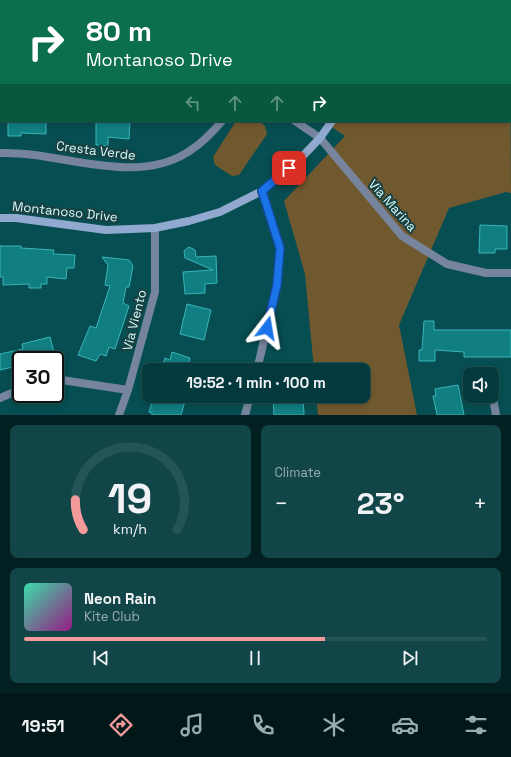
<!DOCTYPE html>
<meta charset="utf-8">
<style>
body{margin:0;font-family:"Space Grotesk",sans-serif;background:#124548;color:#f1f3f6;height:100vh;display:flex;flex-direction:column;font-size:15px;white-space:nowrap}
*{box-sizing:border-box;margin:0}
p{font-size:13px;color:#97adb0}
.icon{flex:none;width:22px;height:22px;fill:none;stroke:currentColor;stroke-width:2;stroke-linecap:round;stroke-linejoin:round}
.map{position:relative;height:415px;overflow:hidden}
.drawer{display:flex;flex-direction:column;gap:10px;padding:10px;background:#022022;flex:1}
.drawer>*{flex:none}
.top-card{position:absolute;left:0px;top:0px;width:511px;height:122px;box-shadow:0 2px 6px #0003,0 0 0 1px #255457;background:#0b6e4f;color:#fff;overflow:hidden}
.controls{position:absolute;left:463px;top:367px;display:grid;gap:8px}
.controls a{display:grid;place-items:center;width:36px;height:36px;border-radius:8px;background:#043a3d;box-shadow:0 2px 6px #0003,0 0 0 1px #255457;font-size:20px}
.speed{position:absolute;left:12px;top:351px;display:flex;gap:8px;font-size:20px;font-weight:700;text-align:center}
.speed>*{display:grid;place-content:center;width:52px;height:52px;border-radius:50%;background:#043a3d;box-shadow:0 2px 6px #0003,0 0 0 1px #255457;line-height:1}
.speed .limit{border:2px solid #111;border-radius:6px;background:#fff;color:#111}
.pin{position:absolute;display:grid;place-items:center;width:34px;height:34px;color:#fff;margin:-17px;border-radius:8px;box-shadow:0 2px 6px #0006}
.me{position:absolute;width:44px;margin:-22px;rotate:14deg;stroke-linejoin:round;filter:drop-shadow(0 0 3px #0008)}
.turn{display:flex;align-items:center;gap:14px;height:84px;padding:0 20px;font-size:18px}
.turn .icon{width:52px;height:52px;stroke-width:2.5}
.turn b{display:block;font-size:28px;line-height:34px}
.lanes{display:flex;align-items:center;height:38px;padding:0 20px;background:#0003;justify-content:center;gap:20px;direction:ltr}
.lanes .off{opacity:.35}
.big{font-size:30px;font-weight:600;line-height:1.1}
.drawer .card{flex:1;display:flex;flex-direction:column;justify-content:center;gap:6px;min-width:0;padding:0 14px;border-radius:8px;background:#124548}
.drawer .dial{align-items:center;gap:0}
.dial svg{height:104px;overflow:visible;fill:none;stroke:#255457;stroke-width:7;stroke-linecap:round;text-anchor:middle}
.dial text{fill:#f1f3f6;stroke:none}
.song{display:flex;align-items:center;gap:12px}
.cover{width:48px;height:48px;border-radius:6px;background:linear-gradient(135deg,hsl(160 70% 55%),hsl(310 70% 35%))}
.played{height:4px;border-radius:2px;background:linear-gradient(90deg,#f59b9c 65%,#255457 65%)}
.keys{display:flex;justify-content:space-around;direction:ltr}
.heat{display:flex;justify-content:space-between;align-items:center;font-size:22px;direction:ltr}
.drawer .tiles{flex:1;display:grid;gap:10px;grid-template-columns:1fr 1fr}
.card:last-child{grid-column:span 2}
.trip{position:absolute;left:142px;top:363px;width:228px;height:40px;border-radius:8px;background:#043a3d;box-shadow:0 2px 6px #0003,0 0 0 1px #255457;font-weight:600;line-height:40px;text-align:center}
.tabs{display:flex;height:64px;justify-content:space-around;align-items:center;background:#021718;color:#97adb0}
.tabs .icon{width:28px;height:28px}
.tabs .active{color:#f59b9c}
.tabs b{font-size:18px;color:#f1f3f6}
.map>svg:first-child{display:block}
.green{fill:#71592f}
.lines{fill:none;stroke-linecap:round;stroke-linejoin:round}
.stream{stroke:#480c14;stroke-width:3.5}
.building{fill:#117e82;stroke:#39b5ba}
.street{stroke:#76859d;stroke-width:8}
.secondary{stroke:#91a9ce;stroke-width:8}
.route-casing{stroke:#114b97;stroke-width:10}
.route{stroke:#1a73e8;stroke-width:7}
.labels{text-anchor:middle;stroke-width:4;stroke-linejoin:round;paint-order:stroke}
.street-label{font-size:13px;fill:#d4fdfe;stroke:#1b4042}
</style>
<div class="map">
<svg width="511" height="415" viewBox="0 0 511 415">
<rect width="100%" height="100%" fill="#064e51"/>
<path class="green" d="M0,0h410l1,1h-410l-1,69z
M510,37l1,156 -5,-1 -57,16 -50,117 18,90h-99l-2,-19h47v-26h-49l-9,-96 -21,-73 61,-65 -22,-15h187z
M236,121h23l6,5 2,8 -28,41 -7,1 -17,-11 -2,-8z"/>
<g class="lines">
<path class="stream" d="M76,1l3,-1
M0,26h1"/>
</g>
<path class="building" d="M8,121h38v13l-25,-1v3h-13z
M96,121h34l-1,18 -21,-2v9l-12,-1z
M480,225l27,1v23h-12v4h-16z
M0,246h21v2l33,2 -1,4 22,1 -1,13h-7l-1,11 -19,-2v7h-6v4h-12v-4l-26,1v-8h-3z
M189,247l6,3 1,7 20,-1 1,27 -12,1v9l-20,1 -2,-22 30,-2 -28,-12 -1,-7z
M102,257l27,3 4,6 -4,21h-3l-3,16 6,3 -14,43 -6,-2 -3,9 -6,-2 -4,7 -18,-6 12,-29 6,2 14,-42 -5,-1 3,-20z
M187,304l24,6 -7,30 -24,-6z
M424,321h10v9h77v27h-47v-5l-29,-2v11h-16v-11h3z
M50,337l5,19 -10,2 1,2h-25v5l-21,5v-16l23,-5 -1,-5z
M172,352l18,6 -3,12h-26l4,-12 5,2z
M458,385l6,30h-27l-4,-19h3l-1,-7z
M154,396h26l6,2 -5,17h-29v-2l-3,-1z
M276,396l27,1 1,18h-30l-1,-18z"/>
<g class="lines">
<path class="street" d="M295,121l25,17 82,98 45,28 39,9h25
M0,153c60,-2 134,34 188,-1 13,-8 24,-19 34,-31
M257,370l20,-85 3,-37 -18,-57
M55,379l73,11
M492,393l4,22
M0,398l21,-9
M119,415l9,-25 27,-98v-64
M245,415l5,-19"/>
<path class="secondary" d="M397,1v-1
M0,218h16l90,12 49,-2 34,-7 31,-9 42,-21 37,-31 21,-22 12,-17"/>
</g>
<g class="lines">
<defs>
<path id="route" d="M267,328l10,-43 3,-37 -18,-57 27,-23"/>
</defs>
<use href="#route" class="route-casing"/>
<use href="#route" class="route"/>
</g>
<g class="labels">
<g class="street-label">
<text transform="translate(96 150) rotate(7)" y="5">Cresta Verde</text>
<text transform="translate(393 205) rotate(48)" y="5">Via Marina</text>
<text transform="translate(65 211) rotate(6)" y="5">Montanoso Drive</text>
<text transform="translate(134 320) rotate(-76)" y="5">Via Viento</text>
</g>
</g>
</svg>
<div class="controls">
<a><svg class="icon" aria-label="sound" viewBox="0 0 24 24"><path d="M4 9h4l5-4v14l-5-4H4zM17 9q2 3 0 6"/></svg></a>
</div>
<div class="speed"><div class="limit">30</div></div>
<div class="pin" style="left:289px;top:168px;background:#d93025"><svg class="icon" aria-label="arrive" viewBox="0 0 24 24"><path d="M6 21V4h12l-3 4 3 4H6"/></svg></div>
<svg class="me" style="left:267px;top:328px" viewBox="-20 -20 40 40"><path d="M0-17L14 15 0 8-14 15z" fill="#1a73e8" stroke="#fff" stroke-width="4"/></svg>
<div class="trip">19:52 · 1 min · 100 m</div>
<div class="top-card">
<div class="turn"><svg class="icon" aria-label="right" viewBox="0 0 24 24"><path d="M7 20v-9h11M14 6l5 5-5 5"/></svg><div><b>80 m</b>Montanoso Drive</div></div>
<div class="lanes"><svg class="icon off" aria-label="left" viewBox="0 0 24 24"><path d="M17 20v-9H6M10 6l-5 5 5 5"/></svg><svg class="icon off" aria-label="ahead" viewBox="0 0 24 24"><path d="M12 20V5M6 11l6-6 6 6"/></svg><svg class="icon off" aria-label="ahead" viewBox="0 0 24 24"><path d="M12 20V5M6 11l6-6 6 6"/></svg><svg class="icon" aria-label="right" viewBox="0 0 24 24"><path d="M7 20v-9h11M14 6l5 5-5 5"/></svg></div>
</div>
</div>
<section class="drawer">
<div class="tiles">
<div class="card dial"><svg viewBox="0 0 100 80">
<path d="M14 69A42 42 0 1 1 86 69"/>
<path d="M14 69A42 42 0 0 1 8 46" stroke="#f59b9c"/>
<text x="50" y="56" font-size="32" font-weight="700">19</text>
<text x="50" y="72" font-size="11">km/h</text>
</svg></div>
<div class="card"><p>Climate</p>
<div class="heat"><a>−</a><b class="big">23°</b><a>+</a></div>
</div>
<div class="card">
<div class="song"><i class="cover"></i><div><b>Neon Rain</b><p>Kite Club</p></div></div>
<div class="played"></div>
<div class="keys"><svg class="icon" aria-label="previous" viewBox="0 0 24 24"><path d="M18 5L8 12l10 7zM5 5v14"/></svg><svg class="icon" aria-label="pause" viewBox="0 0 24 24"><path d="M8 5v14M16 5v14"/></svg><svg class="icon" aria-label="next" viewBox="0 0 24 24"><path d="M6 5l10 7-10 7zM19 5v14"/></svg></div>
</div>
</div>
</section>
<nav class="tabs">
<b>19:51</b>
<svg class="icon active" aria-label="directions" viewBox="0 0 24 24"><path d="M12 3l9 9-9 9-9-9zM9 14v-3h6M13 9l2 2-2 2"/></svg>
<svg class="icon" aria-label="music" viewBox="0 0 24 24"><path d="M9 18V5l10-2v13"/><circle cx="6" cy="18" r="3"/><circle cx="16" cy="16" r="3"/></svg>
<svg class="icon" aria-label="phone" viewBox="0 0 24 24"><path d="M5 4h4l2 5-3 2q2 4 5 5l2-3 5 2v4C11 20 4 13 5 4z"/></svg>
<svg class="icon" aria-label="climate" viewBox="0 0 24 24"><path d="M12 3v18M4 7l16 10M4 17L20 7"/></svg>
<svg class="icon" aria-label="car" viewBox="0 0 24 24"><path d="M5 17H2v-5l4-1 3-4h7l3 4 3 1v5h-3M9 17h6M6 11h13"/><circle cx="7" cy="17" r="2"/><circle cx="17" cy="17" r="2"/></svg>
<svg class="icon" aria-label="filters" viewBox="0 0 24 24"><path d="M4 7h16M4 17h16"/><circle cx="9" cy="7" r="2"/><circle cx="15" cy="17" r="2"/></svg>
</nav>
